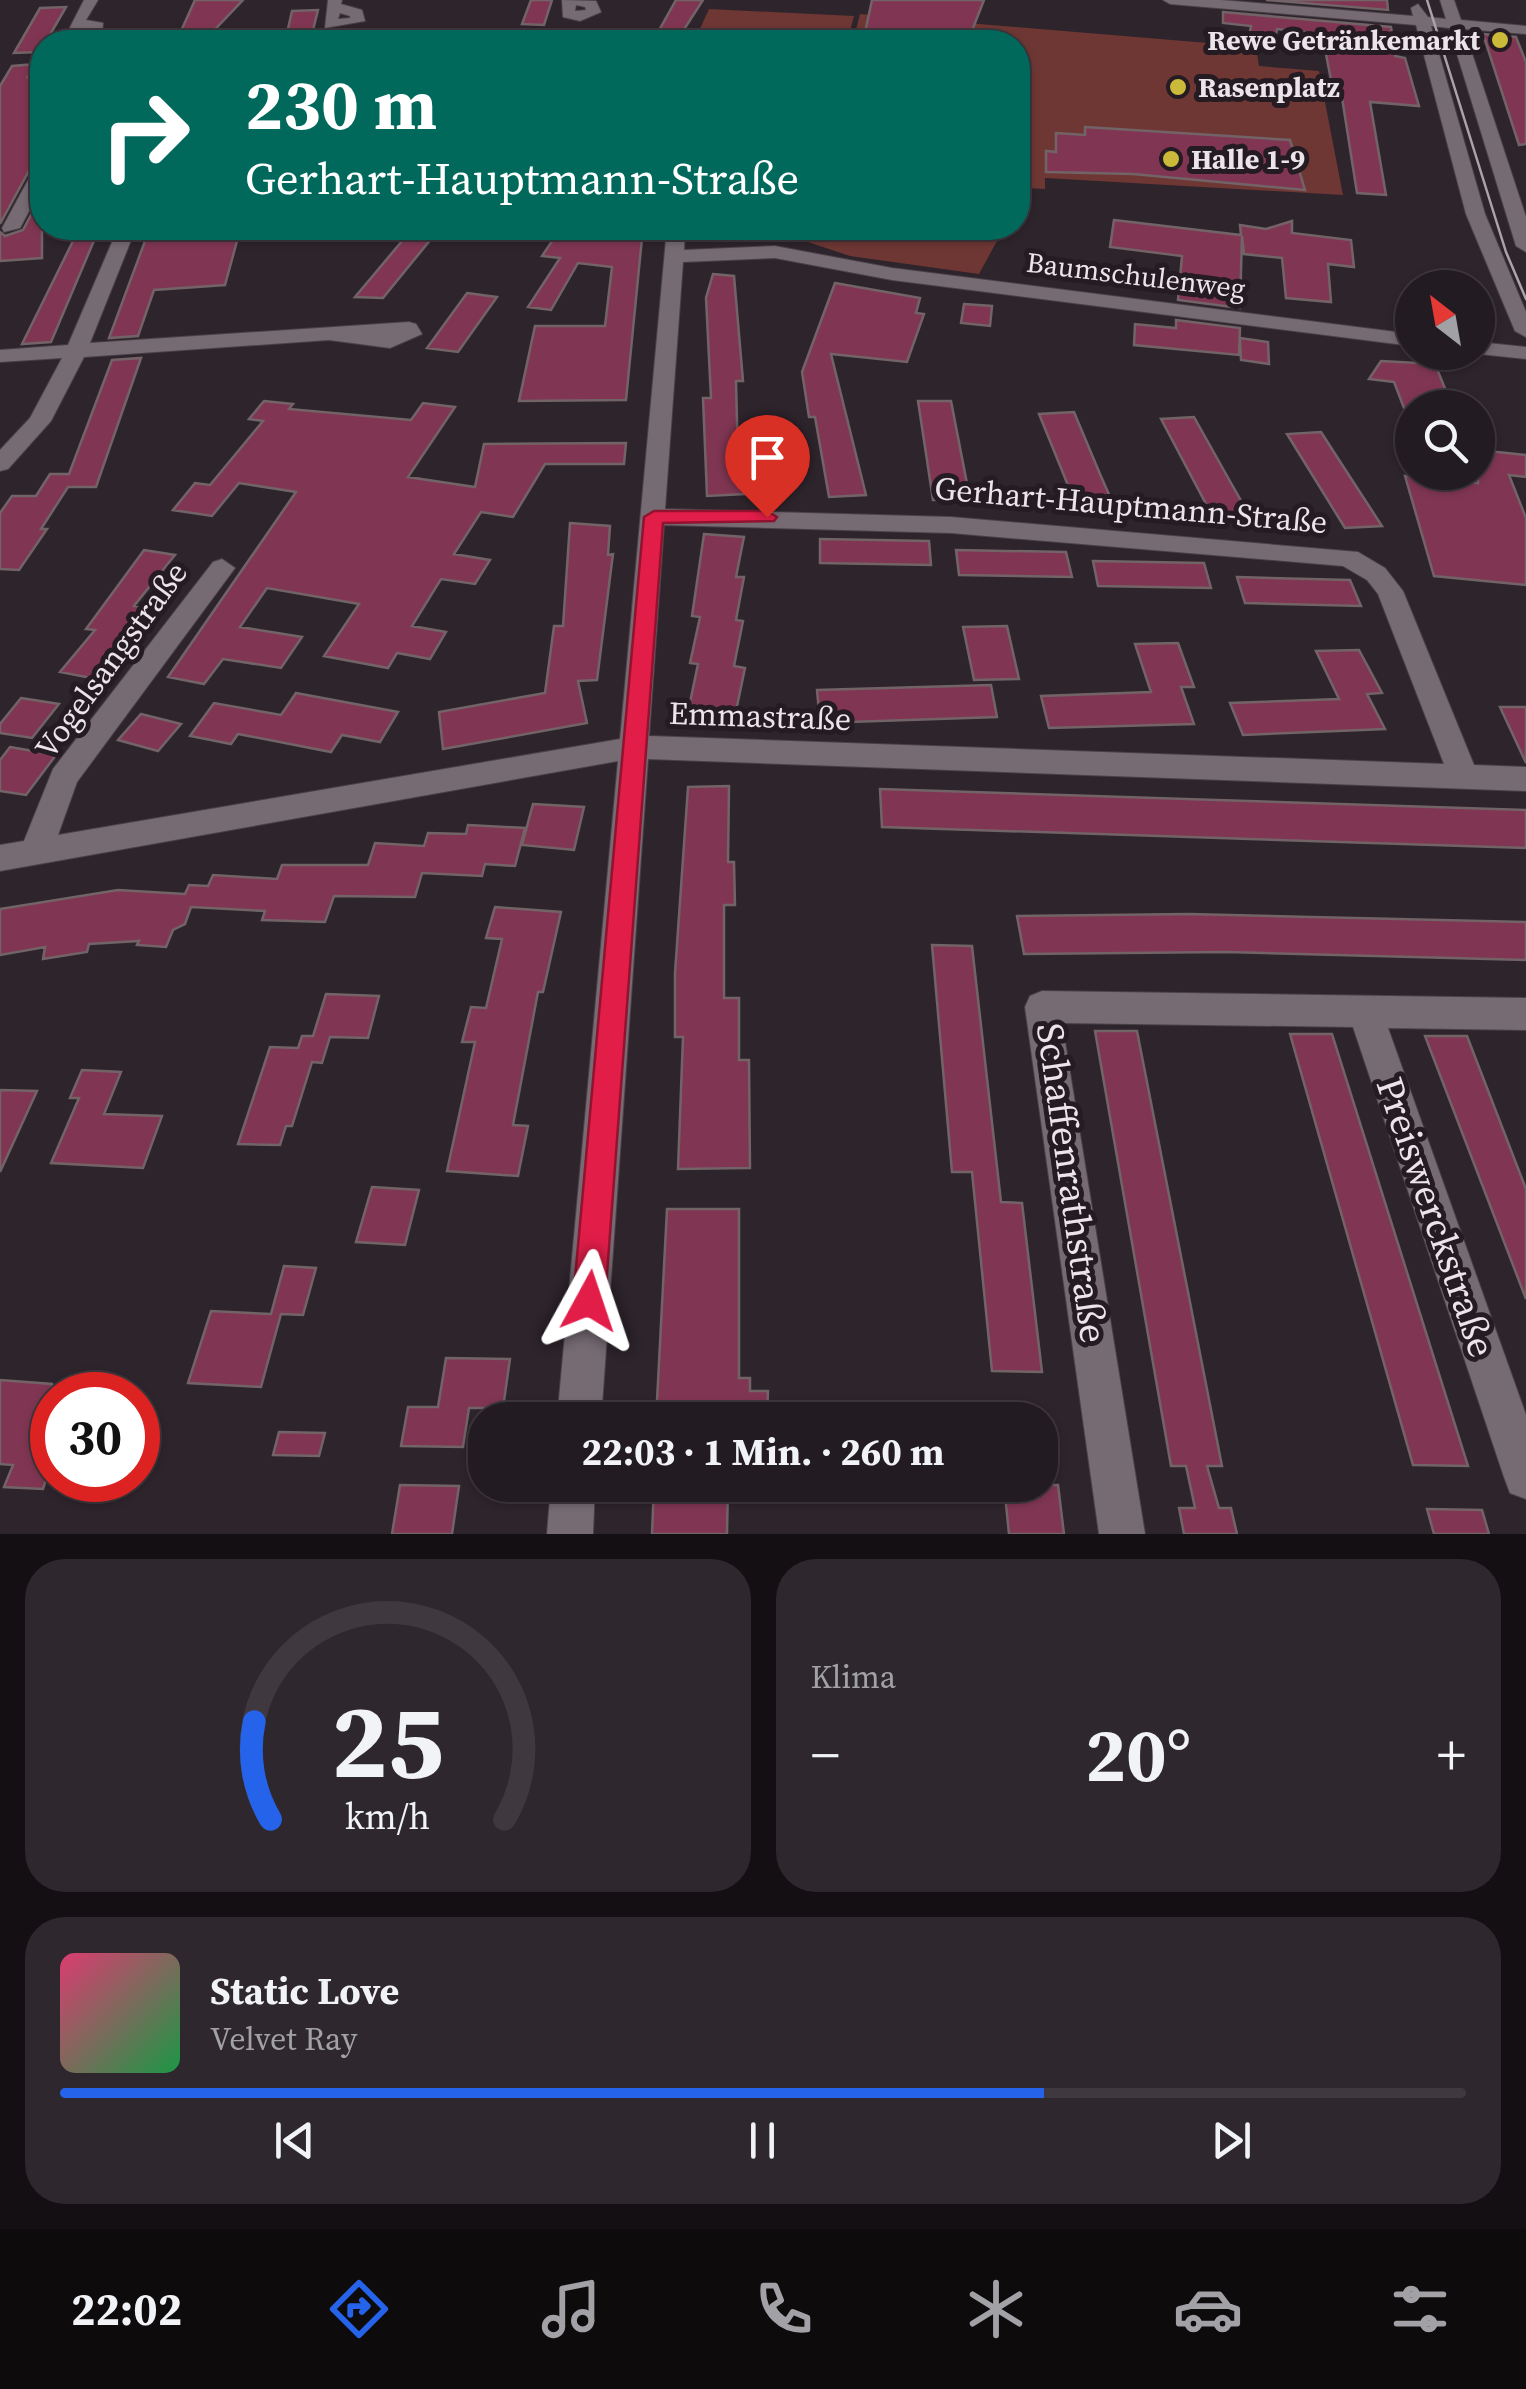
<!DOCTYPE html>
<html lang="de">
<meta charset="utf-8">
<style>
body{margin:0;font-family:"Source Serif 4",serif;background:#2e282e;color:#f1f3f6;height:100vh;display:flex;flex-direction:column;font-size:38px;white-space:nowrap}
*{box-sizing:border-box;margin:0}
p{font-size:32px;color:#a2a1a5}
.icon{flex:none;width:55px;height:55px;fill:none;stroke:currentColor;stroke-width:2;stroke-linecap:round;stroke-linejoin:round}
.map{position:relative;height:1534px;overflow:hidden}
.details{display:flex;flex-direction:column;gap:25px;padding:25px;background:#130f12;flex:1}
.details>*{flex:none}
.banner{position:absolute;left:30px;top:30px;width:1000px;height:210px;border-radius:40px;box-shadow:0 2px 8px #0004,0 0 0 2px #3f393f;background:#00695c;color:#fff;overflow:hidden}
.needle{width:65px;rotate:329deg}
.buttons{position:absolute;left:1395px;top:270px;display:grid;gap:20px}
.buttons a{display:grid;place-items:center;width:100px;height:100px;border-radius:50%;background:#221b21;box-shadow:0 2px 8px #0004,0 0 0 2px #3f393f;font-size:50px}
.speed{position:absolute;left:30px;top:1372px;display:flex;gap:20px;font-size:50px;font-weight:700;text-align:center}
.speed>*{display:grid;place-content:center;width:130px;height:130px;border-radius:50%;background:#221b21;box-shadow:0 2px 8px #0004,0 0 0 2px #3f393f;line-height:1}
.speed .limit{border:15px solid #d22;background:#fff;color:#111}
.pin{position:absolute;display:grid;place-items:center;width:85px;height:85px;color:#fff;margin:-102px -42px;border-radius:50% 50% 50% 0;rotate:-45deg;box-shadow:0 0 10px #0007}
.pin .icon{rotate:45deg}
.me{position:absolute;width:110px;margin:-55px;rotate:5deg;stroke-linejoin:round;filter:drop-shadow(0 0 8px #0008)}
.turn{display:flex;align-items:center;gap:35px;height:210px;padding:0 50px;font-size:45px}
.turn .icon{width:130px;height:130px;stroke-width:2.5}
.turn b{display:block;font-size:70px;line-height:85px}
.big{font-size:75px;font-weight:700;line-height:1.1}
.details .tile{flex:1;display:flex;flex-direction:column;justify-content:center;gap:15px;min-width:0;padding:0 35px;border-radius:40px;background:#2e282e}
.details .dial{align-items:center;gap:0}
.dial svg{height:260px;overflow:visible;fill:none;stroke:#3f393f;stroke-width:7;stroke-linecap:round;text-anchor:middle}
.dial text{fill:#f1f3f6;stroke:none}
.song{display:flex;align-items:center;gap:30px}
.cover{width:120px;height:120px;border-radius:15px;background:linear-gradient(135deg,hsl(340 70% 55%),hsl(140 70% 35%))}
.played{height:10px;border-radius:5px;background:linear-gradient(90deg,#2563eb 70%,#3f393f 70%)}
.keys{display:flex;justify-content:space-around;direction:ltr}
.heat{display:flex;justify-content:space-between;align-items:center;font-size:55px;direction:ltr}
.details .tiles{flex:1;display:grid;gap:25px;grid-template-columns:1fr 1fr}
.tile:last-child{grid-column:span 2}
.trip{position:absolute;left:468px;top:1402px;width:590px;height:100px;border-radius:40px;background:#221b21;box-shadow:0 2px 8px #0004,0 0 0 2px #3f393f;font-weight:700;line-height:100px;text-align:center}
.tabs{display:flex;height:160px;justify-content:space-around;align-items:center;background:#0e0b0d;color:#a2a1a5}
.tabs .icon{width:70px;height:70px}
.tabs .current{color:#2563eb}
.tabs b{font-size:45px;color:#f1f3f6}
.map>svg:first-child{display:block}
.green{fill:#6e3734}
.building{fill:#803652;stroke:#726367;stroke-width:2.5}
.lines{fill:none;stroke-linecap:round;stroke-linejoin:round}
.street-casing{stroke:#494148;stroke-width:2}
.street{fill:#766a73;fill-rule:evenodd}
.tram{stroke:#aba3a9;stroke-width:2.5}
.route{fill:#e11d48;stroke:#92132f;stroke-width:2.5}
.poi-dot{fill:#cbba39;stroke:#251b23;stroke-width:4}
.labels{text-anchor:middle;stroke-width:10;stroke-linejoin:round;paint-order:stroke}
.far-poi-label{font-size:28px;font-weight:bold;fill:#ebe4e9;stroke:#251b23;text-anchor:start}
.far-street-label{font-size:28px;fill:#ebe4e9;stroke:#251b23}
.street-label{font-size:32px;fill:#ebe4e9;stroke:#251b23}
.near-street-label{font-size:38px;fill:#ebe4e9;stroke:#251b23}
</style>
<div class="map">
<svg width="1526" height="1534" viewBox="0 0 1526 1534">
<rect width="100%" height="100%" fill="#2e242c"/>
<path class="green" d="M709,9l145,7 -7,26h-153z
M860,14l396,33 3,19 60,5 24,124 -298,-17v11l-19,-1 -8,15v-161h-165z
M766,228h238l-25,46 -129,-18z"/>
<path class="building" d="M195,0h48l-40,42h-27z
M531,0h21l-8,25 -22,-1z
M676,0h27l-27,42 -23,-1z
M872,0h112l-16,41 -105,1z
M1266,0h121l1,10z
M66,7l-26,45 -26,1 26,-45z
M318,10l-8,32h-25l7,-31z
M1223,12l168,15 4,29 10,2 14,48 -49,-4 16,93 -29,-2 -17,-108h-8l-10,-51 -45,-5 -3,16 -26,-3 3,-16 -28,-3z
M1483,34l33,3 10,25v82l-7,1z
M36,64l-8,13h14v85l-12,7 -30,55v-138l12,-20z
M1085,127l205,13 15,50 -172,-16 -87,-2v-21l10,1v-19l29,2z
M42,194v64l-42,3v-29l5,4 18,-6z
M1114,220l127,15 -1,-10 26,4 26,-8v12l59,7 3,27 -26,-3 3,38 -45,-4 -4,-40 -38,-4 -2,-18 -2,72 -62,-8 4,-44 -72,-9z
M413,228h27l-57,70 -28,-1z
M561,228h82l-17,172 -107,1 16,-75h70l7,-59 -34,-4 -27,47 -23,-3 32,-49 -18,-2z
M240,230l-15,55 -71,5 -16,46 -29,2 39,-105z
M96,236l-45,106 -29,2 53,-107z
M713,274l21,2 9,105h-7l2,79 7,34 -38,2 -4,-98h8l-5,-100z
M835,283l85,15 -4,15 8,1 -17,48 -76,-8 35,141 -37,2 -14,-80h-6l-7,-45z
M467,293l30,4 -39,55 -31,-4z
M964,304l28,2 -2,20 -29,-3z
M1176,320l64,8 -1,27 -105,-10 1,-21 41,4z
M1240,338l28,4 1,22 -28,-4z
M141,358l-45,129h-28l-27,42h6l-28,41 -19,-1v-56l12,-17h24l14,-22h19l43,-114z
M1381,361l54,3 18,44h-49l-10,-26 -25,-3z
M264,401l29,3 -4,5 122,11 12,-17 32,4 -47,70 67,10 9,-43 142,-1 -2,21h-79l-32,53 -32,-5 -27,42 36,6 -15,24 -34,-5 -29,47 34,6 -16,27 -33,-6 -9,15 -64,-12 35,-52 -92,-16 -27,39 62,10 -21,31 -58,-9 -19,25 -36,-7 128,-185 -57,-9 -27,33 -39,-6 22,-27 15,2 53,-64 -14,-2z
M918,401h33l19,98 -37,1z
M1074,412l26,62 15,34 -37,2 -39,-96z
M1194,417l37,66 20,35 -36,3 -54,-102z
M1321,432l20,31 41,63 -37,2 -58,-94z
M1478,450l48,5v22l-17,-2 17,43v67l-92,-9 -29,-100 73,7z
M570,523l40,3 -2,29 5,-1 -16,126 -19,1 9,42 -144,26 -4,-37 106,-19 9,-67h9z
M704,534l40,3 -8,40h8l-8,43 7,1 -9,45 11,2 -10,48 -47,-4 10,-48 -8,-1 10,-46 -8,-1z
M820,539l109,2 2,24 -111,-2z
M144,550l31,5 -41,51 23,4 -56,70 -41,-8 35,-42 -9,-1z
M956,550l110,2 6,25 -113,-2z
M1093,561l111,2 7,25 -113,-2z
M1237,577l113,3 11,26 -116,-3z
M1007,626l12,53 -45,1 -11,-53z
M1178,643l16,44h-13l13,37 -145,4 -8,-32 110,-4 -16,-48z
M1359,650l23,43 -15,1 18,35 -142,6 -13,-32 109,-4 -23,-48z
M991,685l6,32 -177,6 -3,-33z
M296,693l102,19 -18,30 -38,-7 -11,17 -93,-18 -7,10 -41,-8 24,-33 67,12z
M21,698l38,6 -27,34 -32,-5v-9z
M1500,707h26v56z
M141,714l40,10 -23,27 -40,-11z
M10,747l46,8 -30,40 -26,-4v-31z
M729,786l-1,76h6l1,43h-11v93h15v62h10l1,108 -72,1 5,-132h-8v-64l13,-186z
M880,789l646,21v38l-644,-21z
M533,804l51,3 -10,43 -52,-5z
M468,825l57,3 -10,38 -30,-2 -3,12 -60,-3 -7,24 -81,-1 -9,26 -63,-2 3,-9 -74,-4 -6,17 -12,6 -7,17 -29,-2 2,-4 -50,3 -2,8 -44,7 2,-12 -45,8v-46l118,-19 67,4 4,-9 19,1 5,-11 64,4 5,-14h86l7,-22 49,3 4,-13 38,1z
M495,907l66,5 -18,80h-5l-25,133 15,1 -10,50 -71,-5 28,-129h-13l9,-35 15,1 16,-69 -16,-1z
M1189,914l337,8v38l-300,-8 -202,2 -7,-38z
M932,945l40,1 29,256 21,1 20,169 -50,-1 -20,-199h-20z
M326,994l53,2 -11,42 -38,-1 -8,26 -10,-1 -20,64h-6l-6,19 -42,-1 32,-97 28,1 4,-12h11z
M1095,1031h42l85,435h-15l12,42h12l6,26h-53l-5,-26h16l-9,-42h-15z
M1290,1034h42l136,432 -55,-1z
M1425,1036h42l59,153v110z
M82,1070l39,2 -17,42 58,2 -19,52 -92,-5 28,-65h-9z
M0,1090l37,1 -37,81z
M372,1187l47,3 -14,55 -49,-3z
M667,1209h72v169h11v13h18l-1,28 -111,1z
M284,1266l32,2 -13,47 -22,-1 -20,73 -73,-4 23,-72 60,3z
M446,1358l64,1 -7,49h-34l-6,39 -62,-1 7,-39h30z
M0,1380l52,4v77l-9,28 -39,-2 9,-22 -13,-1z
M279,1432l46,1 -6,23 -46,-1z
M400,1485l59,1 -7,48h-60z
M654,1485h74l-1,49h-75z
M1004,1485h54l6,49h-55z
M1427,1509l55,1 7,24h-55z"/>
<g class="lines">
<defs>
<path id="street" d="M84,0h14l-12,20 17,3 -1,12 -14,7 -24,-3zM81,28l8,1 -11,4z
M328,0h14l-1,4 21,6 3,11 -40,7zM340,13l10,3v2l-12,1z
M562,0l34,1 5,11 -21,9 -17,-4zM576,5l9,2 1,3 -11,1z
M1163,0h58l192,16 -2,-8 7,-4 10,13 18,2 -6,-19h14l7,20 65,6v8l-62,-5 62,188v35l-10,-6 -67,-218 -18,-2 54,188 41,98v25l-11,-6 -49,-117 -50,-189 -246,-21z
M42,166v21l-22,41 -16,4 -2,-4 31,-57z
M118,228h18l-46,115 319,-21 7,2 6,10 -32,14 -61,-8 -245,17 -33,64 -43,48 -8,2v-21l30,-32 32,-60 -62,4v-12l68,-5z
M667,228h18l-1,22 91,-4 117,22 520,66v12l-520,-66 -117,-22 -92,4 -18,247 286,8 407,35 27,16 18,23 71,174 52,2v24l-878,-32 -47,661h-44l61,-659 -618,110v-26l24,-4 29,-72 160,-207 9,-3 13,9 -158,214 -19,53 562,-96zM664,525l287,8 392,33 24,14 11,14 66,170 -795,-28z
M1478,342l48,5v12l-56,-6 8,-1z
M1042,991l484,7v32l-138,-2 138,387v84l-16,-6 -6,-16 -151,-450 -291,-4 83,511h-46l-74,-527 5,-11z
M551,1485h44l-2,49h-46z"/>
</defs>
<use href="#street" class="street-casing"/>
<use href="#street" class="street"/>
<path class="tram" d="M1427,0l79,252 20,47"/>
</g>
<path class="route" d="M767,511l10,6 -3,4 -111,2 -58,778 -5,11 -11,5 -11,-5 -5,-11 71,-784 10,-6z"/>
<g class="poi-dot">
<circle cx="1500" cy="40" r="10"/>
<circle cx="1178" cy="87" r="10"/>
<circle cx="1171" cy="159" r="10"/>
</g>
<g class="labels">
<g class="far-poi-label">
<text x="1480" y="50" text-anchor="end">Rewe Getränkemarkt</text>
<text x="1198" y="97">Rasenplatz</text>
<text x="1191" y="169">Halle 1-9</text>
</g>
<g class="far-street-label">
<text transform="translate(1136 275) rotate(7)" y="10">Baumschulenweg</text>
</g>
<g class="street-label">
<text transform="translate(1131 505) rotate(5)" y="11">Gerhart-Hauptmann-Straße</text>
<text transform="translate(111 660) rotate(-54)" y="11">Vogelsangstraße</text>
<text transform="translate(760 716) rotate(2)" y="11">Emmastraße</text>
</g>
<g class="near-street-label">
<text transform="translate(1072 1183) rotate(82)" y="13">Schaffenrathstraße</text>
<text transform="translate(1436 1217) rotate(71)" y="13">Preiswerckstraße</text>
</g>
</g>
</svg>
<div class="buttons">
<a><svg class="needle" viewBox="-14 -14 28 28"><path d="M0-13l5 13h-10z" fill="#e53935"/><path d="M0 13l5-13h-10z" fill="#a2a1a5"/></svg></a>
<a><svg class="icon" aria-label="search" viewBox="0 0 24 24"><circle cx="10" cy="10" r="6"/><path d="M15 15l6 6"/></svg></a>
</div>
<div class="speed"><div class="limit">30</div></div>
<div class="pin" style="left:767px;top:517px;background:#d93025"><svg class="icon" aria-label="arrive" viewBox="0 0 24 24"><path d="M6 21V4h12l-3 4 3 4H6"/></svg></div>
<svg class="me" style="left:589px;top:1301px" viewBox="-20 -20 40 40"><path d="M0-17L14 15 0 8-14 15z" fill="#e11d48" stroke="#fff" stroke-width="4"/></svg>
<div class="trip">22:03 · 1 Min. · 260 m</div>
<div class="banner">
<div class="turn"><svg class="icon" aria-label="right" viewBox="0 0 24 24"><path d="M7 20v-9h11M14 6l5 5-5 5"/></svg><div><b>230 m</b>Gerhart-Hauptmann-Straße</div></div>
</div>
</div>
<section class="details">
<div class="tiles">
<div class="tile dial"><svg viewBox="0 0 100 80">
<path d="M14 69A42 42 0 1 1 86 69"/>
<path d="M14 69A42 42 0 0 1 9 39" stroke="#2563eb"/>
<text x="50" y="56" font-size="32" font-weight="700">25</text>
<text x="50" y="72" font-size="11">km/h</text>
</svg></div>
<div class="tile"><p>Klima</p>
<div class="heat"><a>−</a><b class="big">20°</b><a>+</a></div>
</div>
<div class="tile">
<div class="song"><i class="cover"></i><div><b>Static Love</b><p>Velvet Ray</p></div></div>
<div class="played"></div>
<div class="keys"><svg class="icon" aria-label="previous" viewBox="0 0 24 24"><path d="M18 5L8 12l10 7zM5 5v14"/></svg><svg class="icon" aria-label="pause" viewBox="0 0 24 24"><path d="M8 5v14M16 5v14"/></svg><svg class="icon" aria-label="next" viewBox="0 0 24 24"><path d="M6 5l10 7-10 7zM19 5v14"/></svg></div>
</div>
</div>
</section>
<nav class="tabs">
<b>22:02</b>
<svg class="icon current" aria-label="directions" viewBox="0 0 24 24"><path d="M12 3l9 9-9 9-9-9zM9 14v-3h6M13 9l2 2-2 2"/></svg>
<svg class="icon" aria-label="music" viewBox="0 0 24 24"><path d="M9 18V5l10-2v13"/><circle cx="6" cy="18" r="3"/><circle cx="16" cy="16" r="3"/></svg>
<svg class="icon" aria-label="phone" viewBox="0 0 24 24"><path d="M5 4h4l2 5-3 2q2 4 5 5l2-3 5 2v4C11 20 4 13 5 4z"/></svg>
<svg class="icon" aria-label="climate" viewBox="0 0 24 24"><path d="M12 3v18M4 7l16 10M4 17L20 7"/></svg>
<svg class="icon" aria-label="car" viewBox="0 0 24 24"><path d="M5 17H2v-5l4-1 3-4h7l3 4 3 1v5h-3M9 17h6M6 11h13"/><circle cx="7" cy="17" r="2"/><circle cx="17" cy="17" r="2"/></svg>
<svg class="icon" aria-label="filters" viewBox="0 0 24 24"><path d="M4 7h16M4 17h16"/><circle cx="9" cy="7" r="2"/><circle cx="15" cy="17" r="2"/></svg>
</nav>
